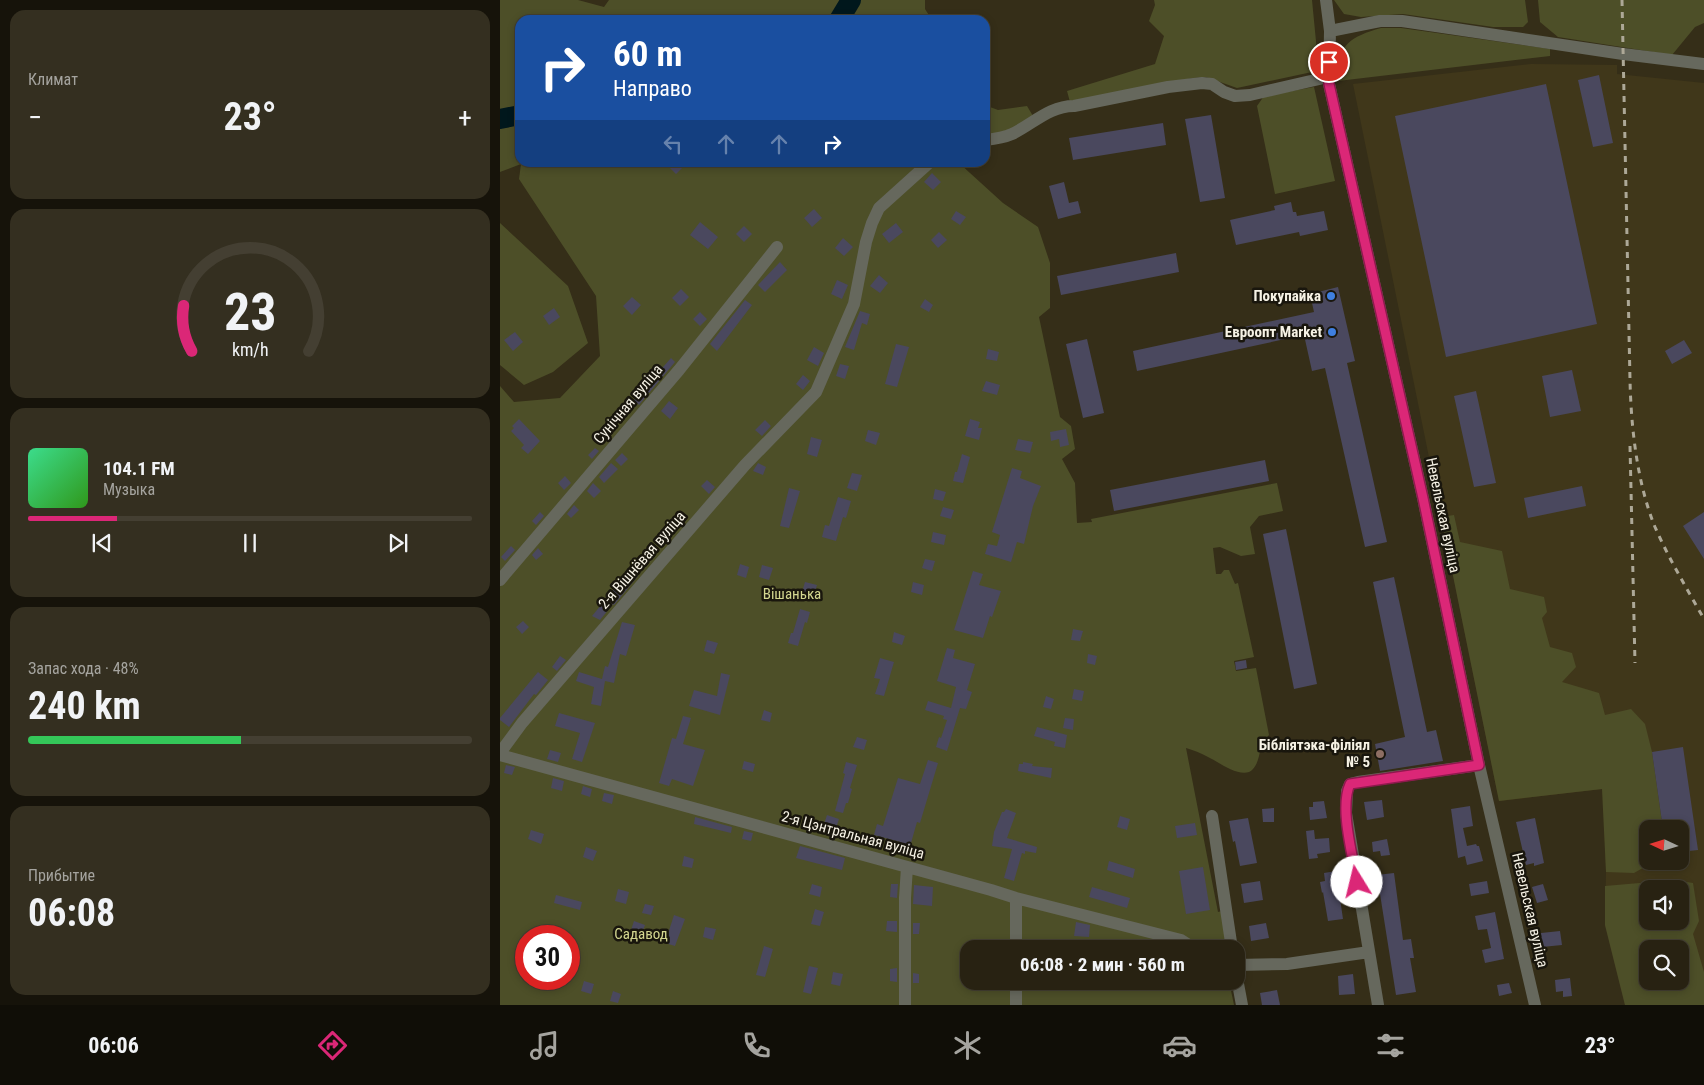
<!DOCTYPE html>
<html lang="ru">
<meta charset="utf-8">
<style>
body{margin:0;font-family:"Roboto Condensed",sans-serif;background:#342f20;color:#f1f3f6;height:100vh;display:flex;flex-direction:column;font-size:19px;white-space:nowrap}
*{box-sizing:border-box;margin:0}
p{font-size:16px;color:#a5a49f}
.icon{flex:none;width:28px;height:28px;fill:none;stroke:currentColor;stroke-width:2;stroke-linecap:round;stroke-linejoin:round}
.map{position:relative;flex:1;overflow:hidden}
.panel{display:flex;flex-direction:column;gap:10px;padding:10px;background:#16130a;width:500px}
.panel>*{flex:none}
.top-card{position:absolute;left:15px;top:15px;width:475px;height:152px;border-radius:15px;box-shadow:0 2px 8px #0003,0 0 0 1px #443f32;background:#1a4fa0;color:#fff;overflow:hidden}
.needle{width:32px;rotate:274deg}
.tools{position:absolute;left:1139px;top:820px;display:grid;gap:10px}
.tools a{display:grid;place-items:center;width:50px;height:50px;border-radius:10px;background:#282212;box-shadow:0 2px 8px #0003,0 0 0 1px #443f32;font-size:25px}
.speed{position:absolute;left:15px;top:925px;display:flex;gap:10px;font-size:25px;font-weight:700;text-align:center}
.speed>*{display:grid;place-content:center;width:65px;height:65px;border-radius:50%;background:#282212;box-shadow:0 2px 8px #0003,0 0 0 1px #443f32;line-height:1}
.speed .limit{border:8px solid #d22;background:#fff;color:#111}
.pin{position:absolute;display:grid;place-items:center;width:42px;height:42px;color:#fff;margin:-21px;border:2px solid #fff;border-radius:50%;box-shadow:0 1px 5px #0007}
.me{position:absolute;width:55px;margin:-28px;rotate:351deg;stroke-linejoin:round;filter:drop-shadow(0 0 4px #0008)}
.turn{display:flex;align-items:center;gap:18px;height:105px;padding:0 15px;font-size:22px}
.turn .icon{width:65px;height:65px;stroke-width:2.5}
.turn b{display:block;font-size:35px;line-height:42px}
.lanes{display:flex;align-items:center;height:48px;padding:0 15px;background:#0003;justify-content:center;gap:25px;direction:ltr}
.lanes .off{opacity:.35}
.big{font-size:38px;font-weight:700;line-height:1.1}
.panel .tile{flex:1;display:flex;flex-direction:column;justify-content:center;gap:8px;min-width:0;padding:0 18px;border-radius:15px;background:#342f20}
.panel .dial{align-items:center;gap:0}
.dial svg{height:130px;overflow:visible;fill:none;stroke:#443f32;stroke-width:7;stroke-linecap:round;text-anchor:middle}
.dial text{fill:#f1f3f6;stroke:none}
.song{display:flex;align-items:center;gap:15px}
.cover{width:60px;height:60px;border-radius:8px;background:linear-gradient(135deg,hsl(150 70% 55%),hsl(110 70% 35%))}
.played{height:5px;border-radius:2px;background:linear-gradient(90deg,#db2777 20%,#443f32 20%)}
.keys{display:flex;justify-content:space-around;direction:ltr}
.heat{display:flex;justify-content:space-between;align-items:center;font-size:28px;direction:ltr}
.charge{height:8px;border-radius:4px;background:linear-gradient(90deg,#34c759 48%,#443f32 0)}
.trip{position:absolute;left:460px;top:940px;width:285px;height:50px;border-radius:15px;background:#282212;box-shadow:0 2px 8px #0003,0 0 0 1px #443f32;font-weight:700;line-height:50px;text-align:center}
.tabs{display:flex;height:80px;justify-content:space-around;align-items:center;background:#100e07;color:#a5a49f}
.tabs .icon{width:35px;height:35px}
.tabs .on{color:#db2777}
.tabs b{font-size:22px;color:#f1f3f6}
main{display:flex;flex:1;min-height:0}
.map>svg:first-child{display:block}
.built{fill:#40371a;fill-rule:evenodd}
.green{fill:#4d4f28;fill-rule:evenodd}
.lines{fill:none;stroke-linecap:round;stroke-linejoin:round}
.river{stroke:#00171c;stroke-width:20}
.building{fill:#4a485e}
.minor{stroke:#66685d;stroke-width:12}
.tertiary{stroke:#66685d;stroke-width:12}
.rail{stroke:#ada897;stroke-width:3;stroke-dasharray:6 6;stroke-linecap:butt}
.route-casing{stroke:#8e194d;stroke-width:12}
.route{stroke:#db2777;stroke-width:9}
.shop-dot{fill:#3f7fe0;stroke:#19160d;stroke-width:2}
.education-dot{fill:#8d6e63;stroke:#19160d;stroke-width:2}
.labels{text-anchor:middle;stroke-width:5;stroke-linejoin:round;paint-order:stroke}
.poi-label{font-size:15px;font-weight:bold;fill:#f6f2e5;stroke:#19160d;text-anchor:end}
.street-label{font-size:15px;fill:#f6f2e5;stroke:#19160d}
.park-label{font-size:15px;fill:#d4d790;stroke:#19160d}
</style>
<main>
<section class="panel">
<div class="tile"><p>Климат</p>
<div class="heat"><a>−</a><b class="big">23°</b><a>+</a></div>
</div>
<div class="tile dial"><svg viewBox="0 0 100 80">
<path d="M14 69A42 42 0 1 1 86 69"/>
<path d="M14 69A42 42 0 0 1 9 41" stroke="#db2777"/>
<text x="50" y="56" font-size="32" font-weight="700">23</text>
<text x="50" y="72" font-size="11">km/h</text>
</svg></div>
<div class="tile">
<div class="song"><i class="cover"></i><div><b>104.1 FM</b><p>Музыка</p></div></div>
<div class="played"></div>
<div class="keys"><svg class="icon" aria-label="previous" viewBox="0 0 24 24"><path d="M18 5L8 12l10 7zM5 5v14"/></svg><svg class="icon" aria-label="pause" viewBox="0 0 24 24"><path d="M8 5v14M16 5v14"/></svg><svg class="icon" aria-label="next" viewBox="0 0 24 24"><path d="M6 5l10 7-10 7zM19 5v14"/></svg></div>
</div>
<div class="tile"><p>Запас хода · 48%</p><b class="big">240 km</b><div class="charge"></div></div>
<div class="tile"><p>Прибытие</p><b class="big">06:08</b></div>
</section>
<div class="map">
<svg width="1204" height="1005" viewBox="0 0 1204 1005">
<rect width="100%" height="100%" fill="#352e18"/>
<path class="built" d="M1031,64l86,1v9l87,9v922h-79l-20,-80 1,-53 -3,-83 -104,12 -146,-717zM1148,829h32v32h-32zM1148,889h32v32h-32zM1148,949h32v32h-32z"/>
<path class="green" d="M0,0h78l26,7 5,-7h316v9l7,11h-412v142l439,1 44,40 35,24 12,36v45l-11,9 21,100 11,9 4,23 -13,10 13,24 2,40 15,-1 -1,-3 186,-36 6,28 -24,5 -9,11 5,27 -14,2 -21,-9 -7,1 3,26h5l3,-4h5l6,14 3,-1 16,74 -20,4 2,10 20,-3 13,67c-12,11 -7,24 -16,34 -10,12 -36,-8 -45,-12 -7,-4 -15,-7 -22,-9l32,164 4,-1 6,38h-259v32h260l5,24h-734v-619l14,16 46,-4 40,-42 -4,-60 -77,-117 2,-15 -21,8zM26,936h43v43h-43z
M654,0h158l6,62 -6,10 -75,16 -31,-11 -13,1 -123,24 -3,-11 88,-27 9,-28 -15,-15 6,-16z
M834,0h191l3,22 -5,5h-30l-90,-13 -42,3 -17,-3z
M1038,0h166v23l-9,4 -23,28 -114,-18 -18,-15z
M881,28h20l149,21v7l-212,25c-2,-35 11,-44 43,-53z
M814,87l21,94 -60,13 -18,-88 7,-10z
M485,101l5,6 8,3 29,-4 6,10 -21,13 -27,7z
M0,223l68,63 20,57 -35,29 -29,13 -24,-20z
M954,515l6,27 42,9 8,38 34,8 3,15 -5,6 8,29 22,6 4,14 -14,15 37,11 6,22 26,-6 14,15 7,28 11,77h-15v32h7l-21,12 -28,-1 -4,-83 -103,12 -58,-284z
M1174,880l19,3 6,38 -6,13 11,38v33h-79l-20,-80v-39zM1148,889h32v32h-32zM1148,949h32v32h-32z"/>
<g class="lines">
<path class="river" d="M339,20l12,-20
M0,119l20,-4"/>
</g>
<path class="building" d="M1099,75l14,68 -20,4 -15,-67z
M1046,84l51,240 -151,33 -51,-241z
M711,115l14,83 -25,4 -15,-83z
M663,123l3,22 -93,15 -4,-22z
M164,162h24l-12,12z
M432,173l9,9 -8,8 -9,-8z
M564,182l5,21 9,-2 3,12 -23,6 -9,-33z
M791,202l2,10h3l1,4 27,-5 4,19 -28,6 -1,-4 -63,13 -6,-25 45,-10 -1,-4z
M314,209l8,9 -10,9 -8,-9z
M456,211l10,6 -6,8 -9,-6z
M200,222l18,15 -10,12 -18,-14z
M396,223l7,9 -14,11 -7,-9z
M244,226l8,8 -8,8 -8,-8z
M439,232l8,8 -9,8 -7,-8z
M343,238l10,9 -9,9 -9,-8z
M676,253l3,19 -118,23 -4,-19z
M280,262l7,8 -22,22 -7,-7z
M379,275l9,8 -8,10 -10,-7z
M337,280l11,5 -6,14 -11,-5z
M838,287l17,74 -8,2 40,179 -22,5 -40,-179 -13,3 -8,-36 -167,36 -4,-20 181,-39 -4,-18z
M181,289l8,8 -9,9 -8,-8z
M132,297l9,8 -9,10 -9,-9z
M425,299l8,6 -4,7 -9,-5z
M245,300l7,5 -35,46 -7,-7z
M54,308l6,9 -11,8 -6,-9z
M360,311l10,3 -3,11 -5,-2 -8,27 -9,-3z
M200,312l7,7 -7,7 -7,-7z
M15,332l8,10 -10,9 -9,-11z
M587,339l17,74 -21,5 -17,-74z
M1184,340l8,13 -20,11 -7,-13z
M396,344l13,3 -12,40 -12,-3z
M314,347l10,6 -6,13 -11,-6z
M488,349l11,3 -2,9 -11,-2z
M171,358l4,4 -36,43 -5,-5z
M340,364l9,2 -4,13 -9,-3z
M1072,370l9,41 -31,6 -8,-41z
M303,375l7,6 -7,9 -7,-6z
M486,381l14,4 -3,10 -15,-4z
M976,391l20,92 -22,4 -20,-91z
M169,401l9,7 -8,11 -9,-8z
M19,419l21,22 -12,13 -7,-6 3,-3 -13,-14 3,-3 -2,-2z
M470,419l10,3 -2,6h4l-3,12 -14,-4z
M265,420l6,6 -9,10 -7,-6z
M566,429l3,16 -9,2 -1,-8 -8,2 -1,-9z
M368,430l12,3 -4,12 -11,-4z
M311,437l11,3 -5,17 -10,-3z
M518,439l15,3 -3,11 -15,-3z
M95,448l4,3 -7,8 -4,-4z
M122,453l6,6 -7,7 -6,-6z
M462,454l8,3 -7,26 -10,-2 2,-9h2z
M765,460l4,21 -155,30 -4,-21z
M111,463l7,6 -14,14 -5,-6z
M258,463l8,4 -3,8 -10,-4z
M512,468l10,3 -2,7 21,8 -8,20 -9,38 -7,-2 -6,20 -26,-8 3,-10 9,2 3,-11 -8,-3z
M352,473l10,2 -5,16 -10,-3z
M65,476l6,7 -7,7 -6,-7z
M207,480l8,7 -6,7 -8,-8z
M93,483l8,8 -7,7 -7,-7z
M1082,486l4,20 -58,12 -4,-20z
M289,488l11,3 -11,37 -9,-2z
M435,489l11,3 -3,9 -10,-2z
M338,497l13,4 -5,17 -3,-1 -7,24 -14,-4 3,-12 4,1z
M74,505l5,5 -8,8 -4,-4z
M443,507l11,3 -3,9 -11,-3z
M40,512l4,4 -8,9 -4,-4z
M1204,512v47l-21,-33z
M786,529l31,155 -23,5 -31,-155z
M433,532l13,3 -2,10 -13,-3z
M11,546l4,4 -10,11 -4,-4z
M38,548l5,6 -7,6 -4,-5z
M425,559l10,2 -3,10 -10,-3z
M240,564l9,3 -3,11 -9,-3z
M262,565l11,3 -4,12 -10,-3z
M130,570l8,6 -24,29 -1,-1 -13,16 -8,-4z
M473,571l10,3 -4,11 22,6 -9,26 -2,-1 -7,22 -29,-8z
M894,577l33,155 9,-2 7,31 -63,10 -5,-27 30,-7 -32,-155z
M305,582l12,3 -3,10 -12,-3z
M413,582l11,3 -2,10 -11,-3z
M300,609l10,3 -3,11 -2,-1 -7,24 -10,-3 3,-10h2z
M23,621l6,6 -7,7 -6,-7z
M122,622l13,3 -9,31 -6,-2 -6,29 -9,-2 -4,25 -10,-2 3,-17 -18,-6 3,-9 23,7 3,-13 3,1z
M573,629l10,2 -3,10 -9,-1z
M394,632l11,4 -3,9 -10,-3z
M207,640l11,3 -4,11 -10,-3z
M447,648l8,2 -2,8 22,6 -8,26 5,2 -6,17 -6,-1 -13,43 -11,-4 3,-10 2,1 6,-18 -4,-1 1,-3 -19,-6 3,-9 23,7 5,-21 -19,-6z
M588,654l9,2 -2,9 -8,-2z
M60,656l6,4 -9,11 -5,-4z
M380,658l14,4 -10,34 -9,-2 5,-15 -6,-1z
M746,660l1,8 -11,2 -1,-8z
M38,672l10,8 -12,15 -2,-1 -25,33 -9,-7v-2z
M221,673l9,2 -10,40 -31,-9 5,-16 23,6z
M574,689l10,2 -2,10 -10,-2z
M546,696l8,3 -3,10 -8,-2z
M264,710l8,3 -2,9 -9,-2z
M59,713l36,10 -13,39 -10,-3 8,-26 -25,-7z
M183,716l8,2 -8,26 22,6 -12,36 -21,-7 -3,7 -10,-3 13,-45 4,1z
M565,718l9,1 -1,11 -10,-2z
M537,727l30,8 -2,13 -11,-2 1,-4 -21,-6z
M357,737l10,3 -3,10 -11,-3z
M1183,747l15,103 -18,2v-23h-17l-11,-77z
M50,750l11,3 -3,9 -11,-3z
M428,760l10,3 -18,60 -3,-1 -8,28 -10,-3 1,-5 -26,-7 3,-11 6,2 15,-48 22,6z
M244,761l11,3 -2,8 -11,-3z
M346,762l11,3 -7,23 2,1 -4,14h-2l-3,10 -8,-2 10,-37 -2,-1z
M523,762l10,2 -1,2 20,2 -1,10 -33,-7 1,-7h4z
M6,765l9,2 -3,8 -8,-2z
M53,778l11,3 -2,10 -11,-3z
M83,786l9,3 -2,8 -9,-3z
M104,793l10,2 -2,9 -10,-3z
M882,800l2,17 -17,3 -3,-18z
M824,801l3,17 -17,2 -1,-13h4v-5z
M970,806l3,20 -10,2 4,18 9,-2 1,2h2l4,15 -16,4 -2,-9 -7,2 -7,-49z
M774,808v14h-11l-1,-13z
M506,809l10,4 -9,25 30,9 -1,6 -11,-2v3l-3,-1 -8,28 -10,-3 8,-29 -20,-3 2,-14 8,-20h2z
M327,815l12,4 -4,12 -12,-4z
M620,816l10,3 -3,11 -10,-3z
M195,817l37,10 -1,6 -37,-9z
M748,818l9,45 -17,3 -5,-25 -2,1 -4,-21z
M1035,818l9,45 -10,3v-3l-8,2 -10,-43z
M695,823l2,12 -20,3 -2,-12z
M31,830l13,4 -3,10 -13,-5z
M814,830l1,9 14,-1 1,14 -13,2 1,4 -9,1 -3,-28z
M244,831l9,2 -2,8 -9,-2z
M887,839l3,16 -9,1 -1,-5 -7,1 -1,-10z
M300,846l45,12 -3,12 -46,-12z
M86,847l11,4 -4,10 -10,-4z
M184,856l10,3 -2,9 -10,-2z
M609,861l26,8 -2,9 -26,-8z
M703,867l7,43 -24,4 -7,-43z
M836,871l7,48 -15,2 -5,-29 -1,1 -2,-11 5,-1 -1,-8z
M894,873l9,67 8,-1 3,19h-4l6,34 -20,3 -19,-120z
M760,881l3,19 -19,3 -3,-19z
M987,881l2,12 -18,3 -2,-12z
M312,884l10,3 -2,10 -11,-3z
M391,884h7l-1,14 -7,-1z
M1043,884l5,16 -11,3 -5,-16z
M414,885l19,2 -1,19 -19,-2z
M592,887l38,11 -3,10 -38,-11z
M118,889l11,3 -3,12 -11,-3z
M56,895l26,7 -2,8 -26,-7z
M145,904l9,2 -3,9 -9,-2z
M315,909l9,3 -4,14 -9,-2z
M995,912l9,47 -19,4 -3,-13 9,-2 -4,-19 -9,1 -3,-14z
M174,915l11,4 -10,27 -10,-3z
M134,921l11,4 -3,8 -11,-3z
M387,921h10v11l-11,-1z
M576,922l14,3 -1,12 -15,-1z
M413,923h7l-1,11h-6z
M766,923l3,15 -18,3 -2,-15z
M205,927l11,2 -3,11 -10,-3z
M1060,931l2,14 -20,2 -1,-14z
M264,946l9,3 -8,28 -9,-2z
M309,966l9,2 -7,26 -8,-2z
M397,968v14l-7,-1v-12z
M333,972l10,2 -3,12 -9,-2z
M413,973l6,1v9h-6z
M853,974l2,20 -16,1 -1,-19z
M1070,978l2,18 -9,1v-6l-7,1 -1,-12z
M84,981l10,3 -3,10 -10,-3z
M1009,983l3,10 -13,3 -2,-11z
M777,990l3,15h-18l-2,-12z
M113,991l8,3 -3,9 -8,-2z"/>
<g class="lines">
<path class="minor" d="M485,140c9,-1 18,-2 27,-6 21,-10 37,-28 62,-28l94,-19 34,-4 10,1 12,8 11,4 15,-1 78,-18
M0,580l179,-210 98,-123
M0,753l22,-30 223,-258 71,-73 38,-88 12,-62 6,-19 7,-15 51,-46
M0,755l491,135 25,8 165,42 14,9
M712,816l20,133
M516,898v51
M736,965l51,-1 82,-12
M736,973l6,32
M516,981v24
M405,1005v-107l2,-31
M878,1005l-32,-192 1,-22 3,-7 8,-2 121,-17"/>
<path class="tertiary" d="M826,0l4,31 -1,53 94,414 56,267 56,240
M830,31l50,-10h22l221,33 81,10"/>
<path class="rail" d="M1122,0l8,380c1,47 7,103 25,147 14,32 32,62 49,92
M1130,446l5,217"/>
</g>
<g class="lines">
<defs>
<path id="route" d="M829,62v22l94,414 56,267 -129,19c-11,24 3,72 7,98"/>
</defs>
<use href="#route" class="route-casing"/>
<use href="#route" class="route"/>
</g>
<g class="shop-dot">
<circle cx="831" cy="296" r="5"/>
<circle cx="832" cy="332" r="5"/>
</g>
<circle class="education-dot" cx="880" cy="754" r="5"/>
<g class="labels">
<g class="poi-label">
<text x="821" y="301">Покупайка</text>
<text x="822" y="337">Евроопт Market</text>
<text x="870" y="750">Бібліятэка-філіял<tspan x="870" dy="17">№ 5</tspan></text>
</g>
<g class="street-label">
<text transform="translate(128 404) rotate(-50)" y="5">Сунічная вуліца</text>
<text transform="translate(943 515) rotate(78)" y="5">Невельская вуліца</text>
<text transform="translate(142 560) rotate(-49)" y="5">2-я Вішнёвая вуліца</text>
<text transform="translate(353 835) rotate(15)" y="5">2-я Цэнтральная вуліца</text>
<text transform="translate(1030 910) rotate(77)" y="5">Невельская вуліца</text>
</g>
<g class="park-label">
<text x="292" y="599">Вішанька</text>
<text x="141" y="939">Садавод</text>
</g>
</g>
</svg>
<div class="tools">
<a><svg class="needle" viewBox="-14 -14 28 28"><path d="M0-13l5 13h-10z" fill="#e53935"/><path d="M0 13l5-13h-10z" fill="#a5a49f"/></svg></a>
<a><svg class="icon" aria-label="sound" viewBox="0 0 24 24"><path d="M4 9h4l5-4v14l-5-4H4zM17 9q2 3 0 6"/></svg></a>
<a><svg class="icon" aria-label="search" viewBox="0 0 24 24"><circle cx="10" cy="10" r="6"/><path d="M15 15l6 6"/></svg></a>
</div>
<div class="speed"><div class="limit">30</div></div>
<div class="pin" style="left:829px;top:62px;background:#d93025"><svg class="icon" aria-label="arrive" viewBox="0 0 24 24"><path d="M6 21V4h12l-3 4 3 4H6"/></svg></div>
<svg class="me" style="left:857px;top:882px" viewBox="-20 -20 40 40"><circle r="19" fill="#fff"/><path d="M0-13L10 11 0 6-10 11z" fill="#db2777"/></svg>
<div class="trip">06:08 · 2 мин · 560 m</div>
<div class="top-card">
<div class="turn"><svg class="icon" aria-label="right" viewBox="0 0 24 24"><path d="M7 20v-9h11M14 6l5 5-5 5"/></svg><div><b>60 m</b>Направо</div></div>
<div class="lanes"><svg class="icon off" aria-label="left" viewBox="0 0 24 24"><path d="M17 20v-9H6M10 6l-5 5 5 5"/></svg><svg class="icon off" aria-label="ahead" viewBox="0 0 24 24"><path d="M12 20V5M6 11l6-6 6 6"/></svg><svg class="icon off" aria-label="ahead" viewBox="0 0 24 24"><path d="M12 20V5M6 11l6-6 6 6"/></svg><svg class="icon" aria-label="right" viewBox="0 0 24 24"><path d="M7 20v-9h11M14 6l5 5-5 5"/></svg></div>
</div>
</div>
</main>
<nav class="tabs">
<b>06:06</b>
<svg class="icon on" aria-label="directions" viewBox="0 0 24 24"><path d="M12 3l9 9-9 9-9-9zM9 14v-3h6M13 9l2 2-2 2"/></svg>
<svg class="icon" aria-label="music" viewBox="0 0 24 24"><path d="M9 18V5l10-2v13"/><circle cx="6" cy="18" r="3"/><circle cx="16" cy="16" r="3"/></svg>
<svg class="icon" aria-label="phone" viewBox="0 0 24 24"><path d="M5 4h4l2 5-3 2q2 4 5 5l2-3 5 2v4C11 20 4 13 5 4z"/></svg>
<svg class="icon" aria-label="climate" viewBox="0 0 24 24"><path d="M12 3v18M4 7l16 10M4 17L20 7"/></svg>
<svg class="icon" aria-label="car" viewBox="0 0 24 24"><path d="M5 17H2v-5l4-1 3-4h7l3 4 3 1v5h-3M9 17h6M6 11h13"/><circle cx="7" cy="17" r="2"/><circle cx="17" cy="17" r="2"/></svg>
<svg class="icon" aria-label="filters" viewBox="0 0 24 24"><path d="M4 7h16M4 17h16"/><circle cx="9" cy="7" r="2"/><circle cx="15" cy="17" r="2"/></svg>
<b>23°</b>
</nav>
